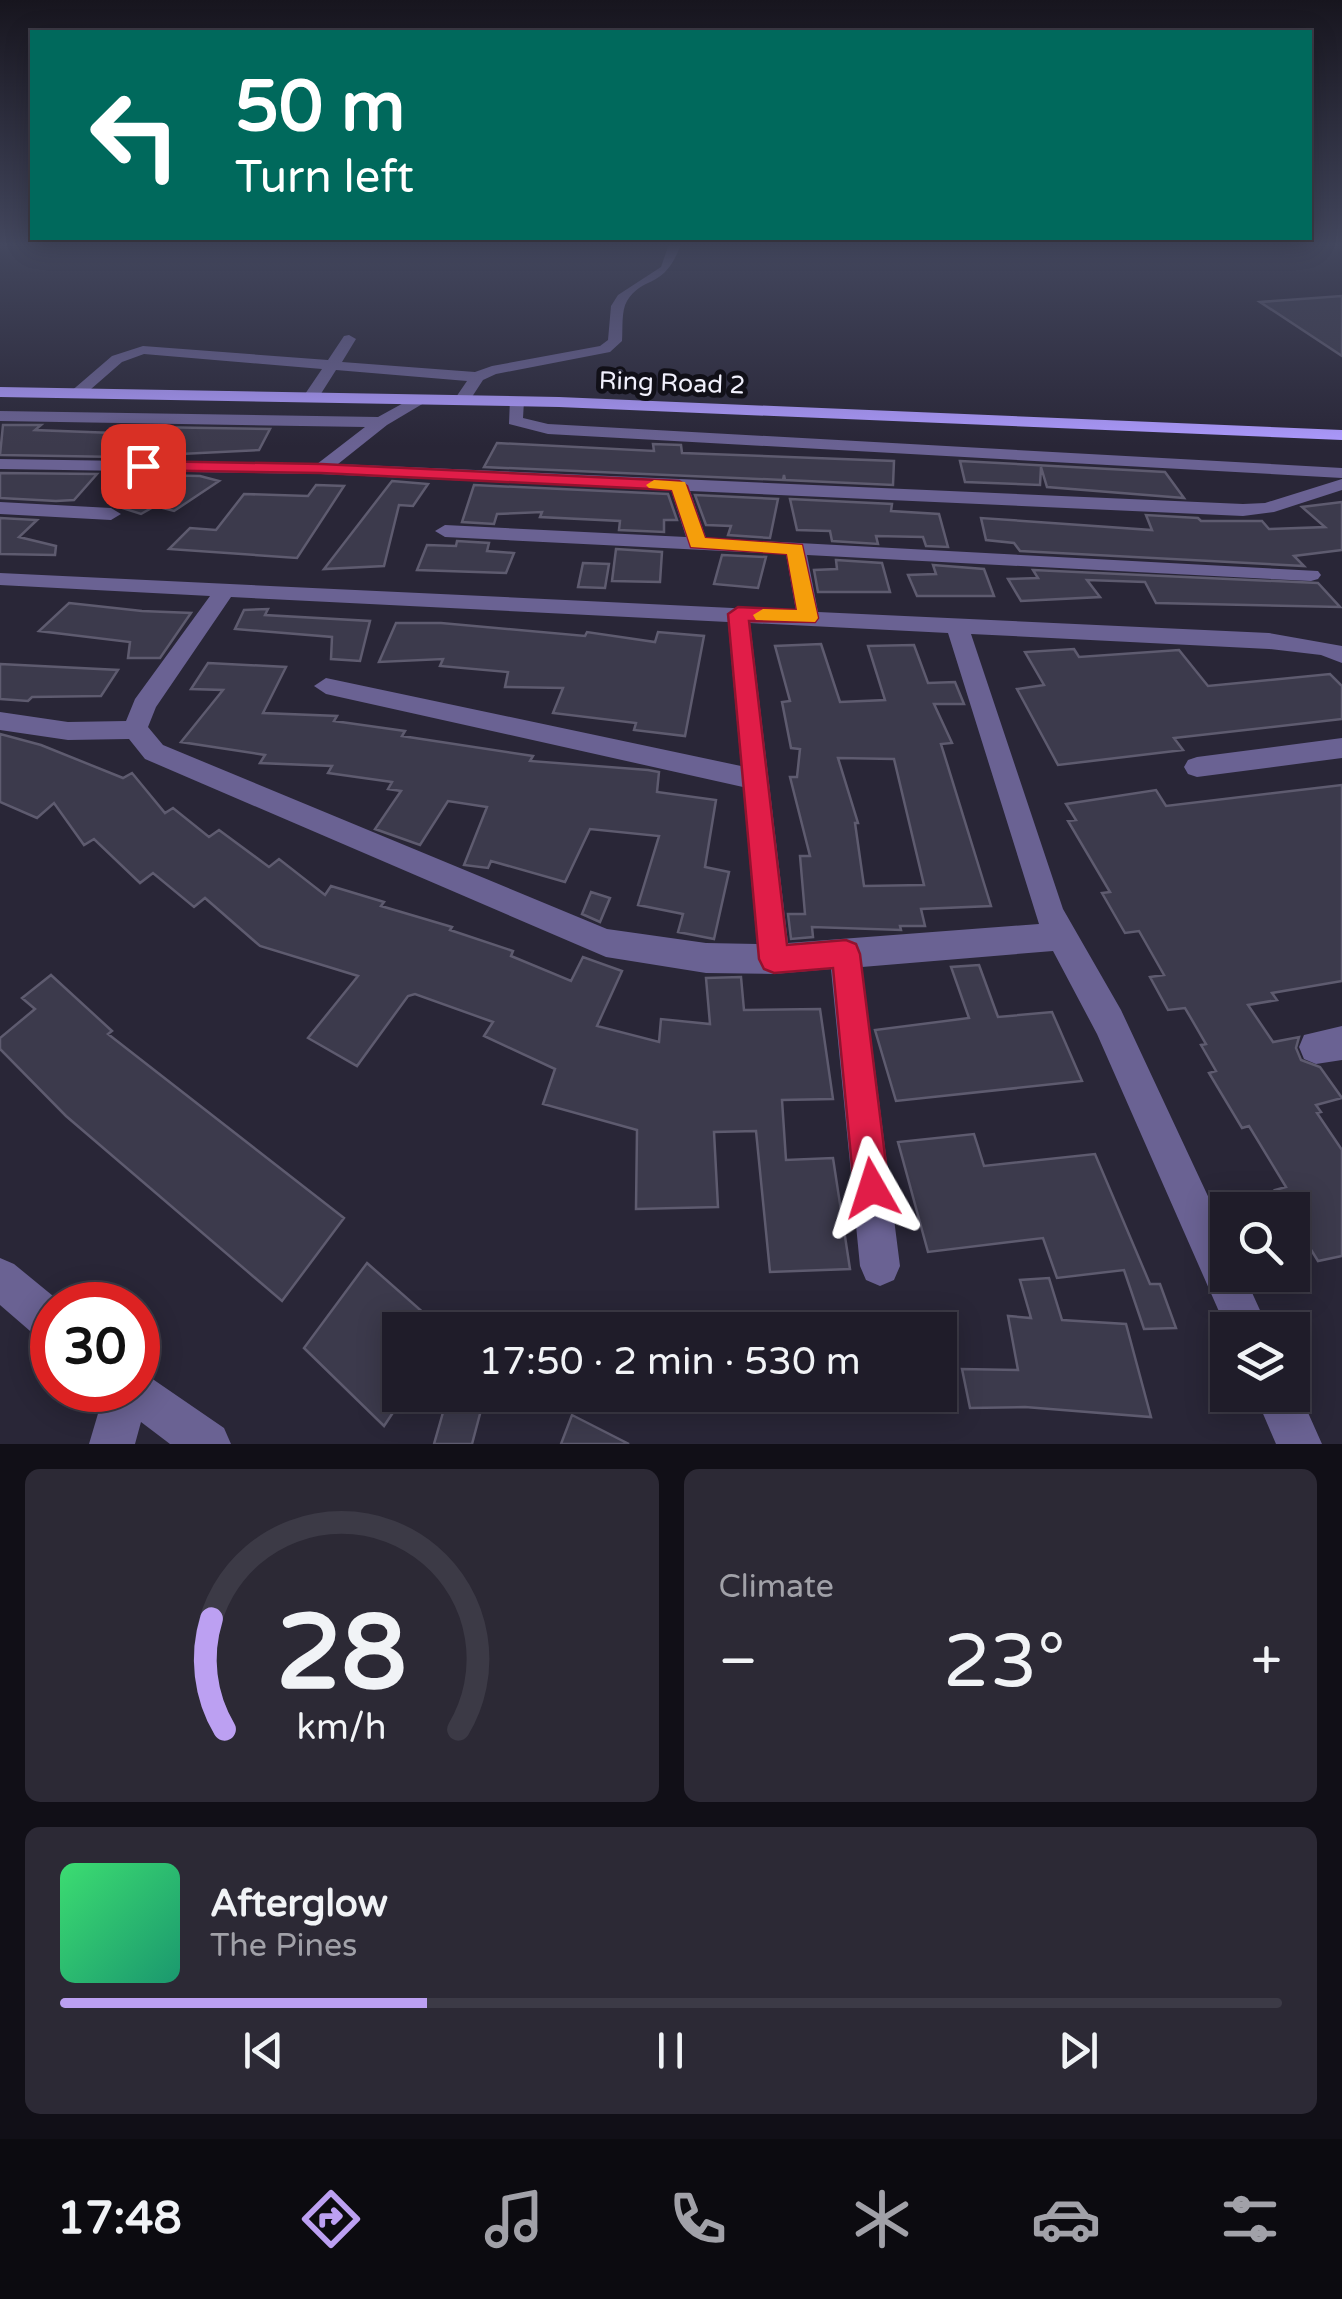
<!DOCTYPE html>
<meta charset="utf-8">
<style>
body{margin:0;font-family:"Varela Round",sans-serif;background:#2c2935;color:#f1f3f6;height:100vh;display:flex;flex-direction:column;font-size:38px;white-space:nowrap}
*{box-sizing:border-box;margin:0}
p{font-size:32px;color:#a1a1a8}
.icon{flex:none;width:55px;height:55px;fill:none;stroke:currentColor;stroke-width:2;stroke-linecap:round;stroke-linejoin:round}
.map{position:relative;height:1444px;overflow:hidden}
.drawer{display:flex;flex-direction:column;gap:25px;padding:25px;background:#110f17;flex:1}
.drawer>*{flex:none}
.top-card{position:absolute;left:30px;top:30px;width:1282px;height:210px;border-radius:0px;box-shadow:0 5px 25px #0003,0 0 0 2px #3c3a46;background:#00695c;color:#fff;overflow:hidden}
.controls{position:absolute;left:1210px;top:1192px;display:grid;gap:20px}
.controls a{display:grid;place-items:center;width:100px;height:100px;border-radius:0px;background:#1f1c29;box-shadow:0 5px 25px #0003,0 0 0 2px #3c3a46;font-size:50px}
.speed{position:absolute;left:30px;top:1282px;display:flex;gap:20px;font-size:50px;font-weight:700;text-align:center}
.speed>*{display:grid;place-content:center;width:130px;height:130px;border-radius:50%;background:#1f1c29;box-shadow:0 5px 25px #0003,0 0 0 2px #3c3a46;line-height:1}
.speed .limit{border:15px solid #d22;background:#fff;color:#111}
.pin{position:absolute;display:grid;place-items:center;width:85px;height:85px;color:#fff;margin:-42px;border-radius:20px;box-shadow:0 5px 15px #0006}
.me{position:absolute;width:110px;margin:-55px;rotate:354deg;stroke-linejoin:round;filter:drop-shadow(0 0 8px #0008)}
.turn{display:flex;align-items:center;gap:35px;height:210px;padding:0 40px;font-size:45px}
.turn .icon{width:130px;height:130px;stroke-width:2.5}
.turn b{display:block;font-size:70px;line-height:85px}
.big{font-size:75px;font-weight:600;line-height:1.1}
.drawer .card{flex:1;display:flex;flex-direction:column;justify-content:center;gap:15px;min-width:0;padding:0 35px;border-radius:15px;background:#2c2935}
.drawer .dial{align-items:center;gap:0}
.dial svg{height:260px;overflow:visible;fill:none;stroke:#3c3a46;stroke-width:7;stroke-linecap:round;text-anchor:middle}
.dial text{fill:#f1f3f6;stroke:none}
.song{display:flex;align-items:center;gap:30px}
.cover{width:120px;height:120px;border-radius:15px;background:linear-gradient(135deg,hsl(140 70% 55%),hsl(160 70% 35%))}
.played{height:10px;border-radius:5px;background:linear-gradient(90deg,#bca0f2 30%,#3c3a46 30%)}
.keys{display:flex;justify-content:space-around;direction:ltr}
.heat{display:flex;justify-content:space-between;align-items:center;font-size:55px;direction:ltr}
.drawer .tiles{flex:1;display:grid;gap:25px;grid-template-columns:1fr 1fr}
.card:last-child{grid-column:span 2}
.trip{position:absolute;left:382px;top:1312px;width:575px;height:100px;border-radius:0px;background:#1f1c29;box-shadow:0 5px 25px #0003,0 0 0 2px #3c3a46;font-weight:600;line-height:100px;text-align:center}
.tab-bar{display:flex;height:160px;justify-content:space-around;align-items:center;background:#0c0b10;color:#a1a1a8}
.tab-bar .icon{width:70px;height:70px}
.tab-bar .current{color:#bca0f2}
.tab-bar b{font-size:45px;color:#f1f3f6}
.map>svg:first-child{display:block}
.building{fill:#3c3a4c;stroke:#5e5b6f;stroke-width:2.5;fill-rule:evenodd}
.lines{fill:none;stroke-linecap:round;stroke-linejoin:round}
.minor{fill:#6a6293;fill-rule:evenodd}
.primary{fill:#ad9afe;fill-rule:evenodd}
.route{fill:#e11d48;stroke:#92132f;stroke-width:2.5}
.slow{fill:#f59e0b}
.labels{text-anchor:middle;stroke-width:10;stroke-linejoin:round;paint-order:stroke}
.far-street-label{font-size:25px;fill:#f1f0fc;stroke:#111018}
</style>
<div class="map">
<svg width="1342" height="1444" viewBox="0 0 1342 1444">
<rect width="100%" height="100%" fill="#292637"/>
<path class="building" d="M1342,296v60l-82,-54z
M3,425h38l-6,5 106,4 5,-7 124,2 -11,21 -139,7 -120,-2z
M497,443l157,8 -1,-7 28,1 1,8 212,8 -1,24 -108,-5 -1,-5 -1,5 -299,-13z
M960,461l205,11 19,26 -137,-11 -6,-20 -1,18 -75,-3z
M0,473l97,1 -23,26 -18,1 -56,-3z
M152,475l48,1 19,5 -45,30 -19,-5 -14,8 -28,-9z
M392,481l36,3 -15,22 -14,-1 -15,61 -60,3z
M316,485l28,1 -47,72 -128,-9 21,-21 26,2 28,-36 64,2z
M474,485l194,9 9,26h-13v12l-45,-2 1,-9 -80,-4 2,-5 -45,2 -3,10 -32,-2z
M695,495l83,4 -8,39 -42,-3 3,-9 -25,-1z
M790,499l102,5 -1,7 48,3 9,33 -22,-1 -3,-9 -47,-1 2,8 -46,-3 -2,-10 -33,-1z
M1342,502v48l-48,6 10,10 -284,-15 -6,-8 -28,-3 -5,-22 171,12 -6,-15 52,3 3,3h61l7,8 56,-2 -23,-20z
M0,518l37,2 -18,17 37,9 -1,9 -55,-1z
M457,541l32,2 -2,8 27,2 -8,20 -89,-3 10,-25 29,1z
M616,549l46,3 -2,30 -48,-1z
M722,555l44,2 -8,31 -44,-4z
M836,560l46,3 8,29h-72l-4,-22 23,-1z
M583,563l26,1 -4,24 -27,-1z
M933,565l51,4 10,27h-77l-9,-21 28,-1z
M1033,570l285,13 22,24 -184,-4 -11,-21 -58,-2 13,17 -79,4 -13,-22 30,-1z
M69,603l73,8 49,2 -31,45h-32l2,-16 -91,-11z
M268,609l-3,6 105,6 -10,40 -29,-2 1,-22 -97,-8 9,-19z
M396,623h45l144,13 2,-4 68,10 3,-10 46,4 -19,100 -51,-6 2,-7 -83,-10 10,-25 -58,-1 3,-15 -68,-6 3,-7 -64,3z
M821,644l19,58 45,-2 -17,-54 46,-1 14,38 27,-1 9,22h-30l18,39 -11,1 50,162 -70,3 4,17h-25l1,4 -89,-3 1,10 -22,2 -3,-25h17l-5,-58h10l-20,-79h7l3,-28 -9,-1 -9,-46 8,-1 -15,-55zM838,758l56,1 30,126 -60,1 -9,-63h3z
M1074,649l5,8 100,-7 29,36 122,-12 12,12v33l-168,19 9,12 -125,15 -41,-76 27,-4 -19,-33z
M208,663l78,4 -23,46 74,3 -3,5 71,10 -3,5 131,20 -3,5 118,9 11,2 -2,20 59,8 -11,67 24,5 -15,67 -36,-7 5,-18 -45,-9 21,-69 -69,-7 -25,53 -74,-21 -3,7 -24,-3 23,-58 -39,-6 -28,44 -45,-16 26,-38 -13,-2 4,-7 -64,-9 4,-7 -72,-3 5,-8 -84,-13 42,-52 -32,-1z
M0,664l118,6 -17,26 -69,1 -4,4 -28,-2z
M0,734l41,11 82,33 9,-5 33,40 8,-5 36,29 10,-7 50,37 10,-8 46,36 6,-9 53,16 -3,4 71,21 -2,3 63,21 -2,5 60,25 12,-24 39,14 -25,55 62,16 2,-23 49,5 -4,-46 35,-1 3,33 76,-1 13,90 -51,1 4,60 47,-2 17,111 -80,3 -14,-141 -42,1 4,75 -82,2 1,-79 -94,-26 12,-35 -71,-33 9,-14 -78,-28 -7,2 -51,70 -49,-28 50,-62 -98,-30 -55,-48 -11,9 -41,-34 -13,10 -46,-44 -10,6 -30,-42 -17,15 -37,-16z
M1342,785v196l-70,12 5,7 -29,5 25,37 26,-5 -3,11 5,12 19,7 22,31 -26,7 5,7 -4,1 25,37v106l-24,5 -26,-42v-9h-5l-12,-20 11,-3 -37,-61 -7,2 -33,-55 7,-2 -15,-26 5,-1 -21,-36 -17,2 -18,-33 14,-2 -25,-44 -14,2 -23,-40 8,-1 -42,-71 8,-1 -10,-16 90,-14 10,16z
M591,892l19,6 -10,24 -18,-8z
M979,965l19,52 54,-5 30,69 -186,20 -21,-71 94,-12 -18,-51z
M51,975l61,56 -4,3 236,184 -62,83 -216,-185 -66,-67v-11l35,-29 -13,-11z
M974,1134l10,32 111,-12 55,130h10l16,44 -32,1 -20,-59 -67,8 -14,-40 -115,14 -30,-110z
M367,1263l76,67h-43v72l-16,24 -80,-78z
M1049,1278l13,42 64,4 25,93 -126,-10 -55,1 -8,-39 56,1 -10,-54 23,2 -11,-38z
M448,1395h37l-13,49h-38z
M572,1415l57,29h-68z"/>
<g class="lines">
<path class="minor" d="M669,244h12c-17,47 -37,30 -54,57 -6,10 -4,28 -5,40l-12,11 -114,22 -13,6 -15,23 -6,2 -8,-5 13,-19 -131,-11 -19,30 -6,2 -8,-5 19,-28 -178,-15 -22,8 -39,34 -14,-3 43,-37 31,-10 185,14 16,-24 5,-1 7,4 -14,23 133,10 17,-6 108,-20 8,-6 3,-34 7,-11 43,-28z
M418,395l6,2v6l-37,22 -49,39 905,40 22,-1 77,-24v11l-68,22 -31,4 -553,-25 16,47 612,33 3,4 -3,4 -7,2 -504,-26 11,57 451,21 73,13v17l-21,-8 -52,-6 -298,-15 92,275 58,101 107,229v36h16l25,55 -41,2 -131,-298 -44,-83 -191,16 38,299 -6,14 -14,6 -14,-6 -6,-14 -29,-297 -57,5 -68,-1 -100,-16 -461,-198 -16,-20 -61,1 -68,-10v-18l68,10 58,-1 9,-22 75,-103 -210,-11v-12l796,38 -10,-57 -341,-17 -10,-6 10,-6 241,12 -15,-47 -350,-16 -321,-5v-10l317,5 48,-37 -365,-6v-10l378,6zM231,597l497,25 13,144 -415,-88 -12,8 12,8 417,93 14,157 -51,-1 -99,-14 -444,-184 -15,-18 8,-20zM750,623l198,10 91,291 -251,19z
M510,398l14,3 -1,17 25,6 794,44v10l-794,-44 -39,-10z
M0,502l111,6 10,6 -10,6 -111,-6z
M1342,738v20l-145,19 -9,-3 -4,-7 4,-7 9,-3z
M1342,1026v34l-26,4 -12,-5 -5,-12 5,-12z
M0,1258l14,6 50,41h-12v38l-15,-6 -37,-32z
M138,1369l86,59 7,16h-61l-29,-22 -6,22h-46l16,-54h33z
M1293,1379l29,65h-46l-21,-49h37z"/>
<path class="primary" d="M0,387l559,10 783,33v10l-783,-33 -559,-10z"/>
</g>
<linearGradient id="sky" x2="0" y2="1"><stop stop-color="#17151e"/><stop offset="0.55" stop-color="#43475e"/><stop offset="1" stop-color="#43475e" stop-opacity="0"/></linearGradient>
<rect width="1342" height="446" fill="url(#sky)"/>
<path class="route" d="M143,461l178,3 358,17 8,5 18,52 97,7 16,73 -3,4 -66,-1 38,324 59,-5 10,4 4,10 29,234 -5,12 -12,5 -13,-5 -5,-12 -21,-220 -59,5 -10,-4 -5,-10 -31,-345 10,-7 59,3 -10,-56 -96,-7 -19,-57 -351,-17 -184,-3v-7z"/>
<path class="slow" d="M654,480l31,2 20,56 97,7 16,73 -3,4 -59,-2 -3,-5 10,-6 34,1 -10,-56 -96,-7 -19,-57 -23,-2 -3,-3z"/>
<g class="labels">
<g class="far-street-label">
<text transform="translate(672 382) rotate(2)" y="9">Ring Road 2</text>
</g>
</g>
</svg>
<div class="controls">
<a><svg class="icon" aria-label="search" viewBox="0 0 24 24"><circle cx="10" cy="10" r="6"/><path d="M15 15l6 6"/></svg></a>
<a><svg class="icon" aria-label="layers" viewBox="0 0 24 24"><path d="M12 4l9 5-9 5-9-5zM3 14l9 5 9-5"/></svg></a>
</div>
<div class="speed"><div class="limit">30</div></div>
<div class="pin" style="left:143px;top:466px;background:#d93025"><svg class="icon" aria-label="arrive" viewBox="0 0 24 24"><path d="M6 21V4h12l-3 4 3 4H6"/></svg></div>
<svg class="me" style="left:872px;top:1188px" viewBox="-20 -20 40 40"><path d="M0-17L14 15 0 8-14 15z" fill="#e11d48" stroke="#fff" stroke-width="4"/></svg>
<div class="trip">17:50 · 2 min · 530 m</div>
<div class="top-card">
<div class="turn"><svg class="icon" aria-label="left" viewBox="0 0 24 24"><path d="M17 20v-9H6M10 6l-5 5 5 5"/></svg><div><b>50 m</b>Turn left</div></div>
</div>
</div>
<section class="drawer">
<div class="tiles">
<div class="card dial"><svg viewBox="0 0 100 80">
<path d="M14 69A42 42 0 1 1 86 69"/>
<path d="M14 69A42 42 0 0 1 10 35" stroke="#bca0f2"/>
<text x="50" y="56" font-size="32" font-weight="700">28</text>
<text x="50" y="72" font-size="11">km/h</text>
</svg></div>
<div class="card"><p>Climate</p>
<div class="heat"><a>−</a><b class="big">23°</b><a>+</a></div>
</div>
<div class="card">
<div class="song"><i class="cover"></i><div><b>Afterglow</b><p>The Pines</p></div></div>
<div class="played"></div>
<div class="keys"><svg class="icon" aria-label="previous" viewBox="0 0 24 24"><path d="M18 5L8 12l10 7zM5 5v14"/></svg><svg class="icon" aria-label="pause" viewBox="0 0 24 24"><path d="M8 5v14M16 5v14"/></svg><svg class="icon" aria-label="next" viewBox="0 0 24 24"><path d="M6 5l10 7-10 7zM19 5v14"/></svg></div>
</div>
</div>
</section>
<nav class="tab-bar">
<b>17:48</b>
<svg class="icon current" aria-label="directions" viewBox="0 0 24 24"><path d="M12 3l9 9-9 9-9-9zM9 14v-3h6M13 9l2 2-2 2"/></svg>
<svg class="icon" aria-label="music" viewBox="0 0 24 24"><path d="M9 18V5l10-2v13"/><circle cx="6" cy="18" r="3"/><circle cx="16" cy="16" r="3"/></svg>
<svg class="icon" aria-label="phone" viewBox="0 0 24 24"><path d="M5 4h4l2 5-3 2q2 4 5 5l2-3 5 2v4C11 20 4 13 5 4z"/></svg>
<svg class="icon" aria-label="climate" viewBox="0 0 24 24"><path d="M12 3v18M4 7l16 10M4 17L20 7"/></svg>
<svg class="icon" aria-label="car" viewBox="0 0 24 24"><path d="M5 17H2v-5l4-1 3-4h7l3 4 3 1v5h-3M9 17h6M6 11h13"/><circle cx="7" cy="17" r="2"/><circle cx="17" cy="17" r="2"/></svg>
<svg class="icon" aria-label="filters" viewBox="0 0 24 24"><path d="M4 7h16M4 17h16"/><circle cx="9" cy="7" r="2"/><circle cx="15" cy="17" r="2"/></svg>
</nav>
